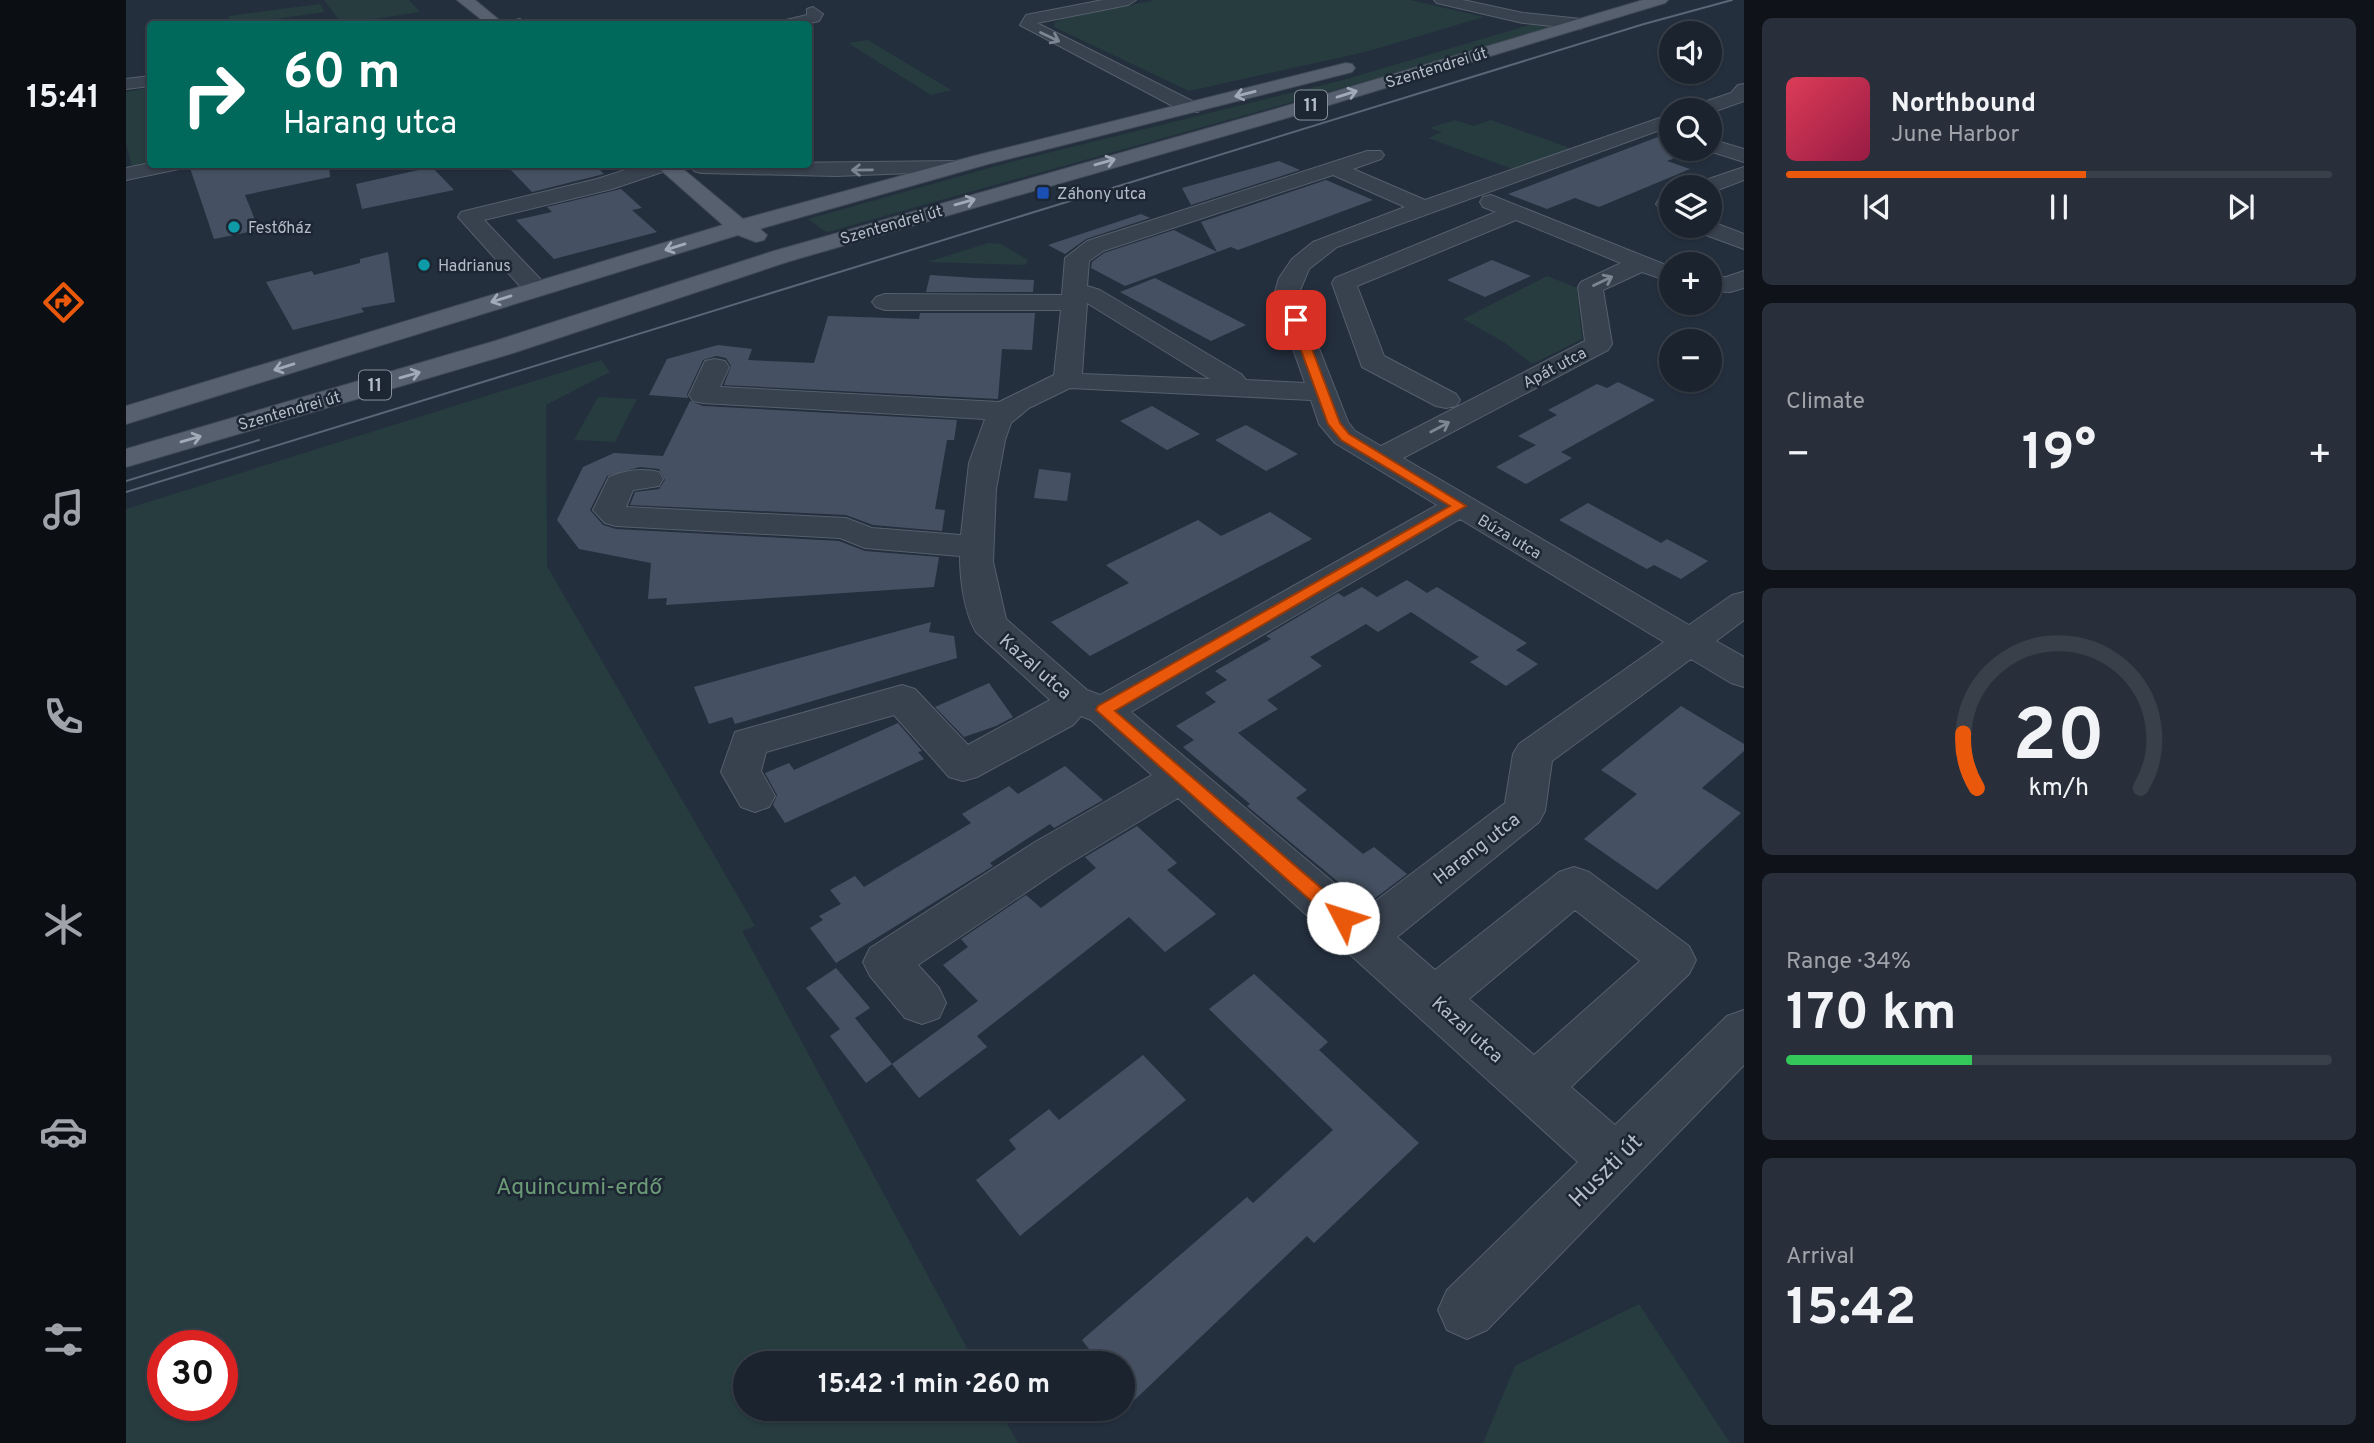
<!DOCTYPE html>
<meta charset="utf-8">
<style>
body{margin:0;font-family:Overpass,sans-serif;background:#282f3a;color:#f1f3f6;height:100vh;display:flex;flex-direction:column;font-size:26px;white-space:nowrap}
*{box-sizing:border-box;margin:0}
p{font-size:23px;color:#a0a4aa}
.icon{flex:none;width:38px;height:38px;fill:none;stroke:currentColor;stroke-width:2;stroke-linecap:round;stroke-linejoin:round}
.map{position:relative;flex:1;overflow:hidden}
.panel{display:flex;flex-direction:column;gap:18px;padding:18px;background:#0f1319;width:630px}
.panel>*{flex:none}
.guide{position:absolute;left:21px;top:21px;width:665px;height:147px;border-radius:7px;box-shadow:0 2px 5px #0004,0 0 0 2px #39404a;background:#00695c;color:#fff;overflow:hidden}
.tools{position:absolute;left:1533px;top:21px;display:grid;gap:14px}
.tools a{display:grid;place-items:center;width:63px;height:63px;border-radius:50%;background:#1b232e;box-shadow:0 2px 5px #0004,0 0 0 2px #39404a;font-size:35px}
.speed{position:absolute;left:21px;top:1330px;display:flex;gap:14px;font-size:35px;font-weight:700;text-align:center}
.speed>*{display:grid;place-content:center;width:91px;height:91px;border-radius:50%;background:#1b232e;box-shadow:0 2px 5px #0004,0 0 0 2px #39404a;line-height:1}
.speed .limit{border:10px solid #d22;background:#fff;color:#111}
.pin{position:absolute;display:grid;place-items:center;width:60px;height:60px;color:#fff;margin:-30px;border-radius:14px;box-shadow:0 4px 10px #0006}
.me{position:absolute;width:77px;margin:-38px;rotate:310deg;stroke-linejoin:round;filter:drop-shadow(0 0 5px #0008)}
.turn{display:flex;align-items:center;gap:24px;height:147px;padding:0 21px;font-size:32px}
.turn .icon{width:91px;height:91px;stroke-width:2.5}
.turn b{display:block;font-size:49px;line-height:60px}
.big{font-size:52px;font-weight:700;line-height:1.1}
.panel .tile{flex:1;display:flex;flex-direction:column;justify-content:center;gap:10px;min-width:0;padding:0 24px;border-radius:10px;background:#282f3a}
.panel .dial{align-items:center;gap:0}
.dial svg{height:182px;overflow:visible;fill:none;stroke:#39404a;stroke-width:7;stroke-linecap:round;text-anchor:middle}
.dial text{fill:#f1f3f6;stroke:none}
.song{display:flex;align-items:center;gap:21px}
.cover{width:84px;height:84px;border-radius:10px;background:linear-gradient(135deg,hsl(350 70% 55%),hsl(340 70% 35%))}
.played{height:7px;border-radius:4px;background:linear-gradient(90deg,#ea580c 55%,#39404a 55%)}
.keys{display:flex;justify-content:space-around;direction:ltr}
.heat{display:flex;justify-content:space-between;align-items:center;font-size:38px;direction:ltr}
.charge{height:10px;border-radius:5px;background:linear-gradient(90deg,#34c759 34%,#39404a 0)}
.trip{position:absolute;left:607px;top:1351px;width:402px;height:70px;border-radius:35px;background:#1b232e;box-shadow:0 2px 5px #0004,0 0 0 2px #39404a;font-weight:700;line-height:70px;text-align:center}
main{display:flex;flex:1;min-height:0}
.dock{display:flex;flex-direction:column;width:126px;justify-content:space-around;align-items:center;background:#0b0e12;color:#a0a4aa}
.dock .icon{width:49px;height:49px}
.dock .current{color:#ea580c}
.dock b{font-size:32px;color:#f1f3f6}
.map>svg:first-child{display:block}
.green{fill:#263c3f;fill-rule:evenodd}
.building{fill:#455162}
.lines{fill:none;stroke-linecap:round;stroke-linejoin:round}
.minor-casing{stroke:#565f6c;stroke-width:2}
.major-casing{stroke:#414a57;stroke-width:2}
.minor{fill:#38414e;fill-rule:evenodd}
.major{fill:#56606e;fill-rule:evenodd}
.tram{stroke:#5a6575;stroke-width:2}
.oneway{stroke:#7c8592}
.oneway2{stroke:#a1aab7}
.route{fill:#ea580c;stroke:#983908;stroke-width:2}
.transit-dot{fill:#1a4fb4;stroke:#1d2633;stroke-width:2.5}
.culture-dot{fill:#0f9aa8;stroke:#1d2633;stroke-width:2.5}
.labels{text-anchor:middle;stroke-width:5;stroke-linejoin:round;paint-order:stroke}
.far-street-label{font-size:16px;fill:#b4bcc9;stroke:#1d2633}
.far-poi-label{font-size:16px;fill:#b4bcc9;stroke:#1d2633;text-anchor:start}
.shield{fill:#1d2633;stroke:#878f9c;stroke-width:2}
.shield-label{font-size:18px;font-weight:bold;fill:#b4bcc9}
.street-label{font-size:19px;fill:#b4bcc9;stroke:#1d2633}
.near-street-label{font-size:23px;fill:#b4bcc9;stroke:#1d2633}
.near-park-label{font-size:23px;fill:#6b9a76;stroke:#1d2633}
</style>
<main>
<nav class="dock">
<b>15:41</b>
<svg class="icon current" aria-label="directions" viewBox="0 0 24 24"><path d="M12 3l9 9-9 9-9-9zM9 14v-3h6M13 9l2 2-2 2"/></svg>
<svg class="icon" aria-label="music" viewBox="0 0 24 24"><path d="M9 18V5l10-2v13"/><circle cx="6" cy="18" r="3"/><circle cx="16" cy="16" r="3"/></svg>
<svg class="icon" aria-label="phone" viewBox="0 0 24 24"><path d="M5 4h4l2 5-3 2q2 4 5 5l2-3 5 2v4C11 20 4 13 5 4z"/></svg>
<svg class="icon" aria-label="climate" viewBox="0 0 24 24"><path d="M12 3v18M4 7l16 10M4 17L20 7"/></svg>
<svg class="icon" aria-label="car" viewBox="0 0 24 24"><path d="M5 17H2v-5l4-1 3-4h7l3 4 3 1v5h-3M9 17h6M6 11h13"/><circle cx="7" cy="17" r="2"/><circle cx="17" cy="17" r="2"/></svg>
<svg class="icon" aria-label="filters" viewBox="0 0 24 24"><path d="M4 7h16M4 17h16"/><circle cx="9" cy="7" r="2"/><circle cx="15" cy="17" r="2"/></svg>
</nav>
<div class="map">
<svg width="1618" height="1443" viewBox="0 0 1618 1443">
<rect width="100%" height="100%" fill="#242f3e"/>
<path class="green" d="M198,0h85l11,12 -78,12z
M1029,0h255l74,17 -119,35 -176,39 -135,-64 1,-5 12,-4z
M194,4l5,8 -86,12h-7l-4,-8z
M1410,23l22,3c-242,71 -484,136 -726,205l-6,1 -18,-13 199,-56 336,-83z
M742,40l83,50 -20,5 -83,-52z
M24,88v76l-18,3 -6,-23v-52z
M1329,120l18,6 18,-6 85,30 -58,21 -90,-33 14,-6 -13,-4z
M862,243l13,1 27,16 -3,5 -98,-3z
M1421,276l30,12 5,51 -50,25 -28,-22 -41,-23z
M475,360l9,12 -64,33 1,161 208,360 -13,5 233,432h-229v46h253l19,34h-892v-934zM37,1346h59v59h-59z
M472,397l39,2 -22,43 -41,-2z
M1513,1304l91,139h-247l32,-77z"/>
<path class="building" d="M1545,132v17h27l-31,12 23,8 -91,38 -24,-9 -28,11 -39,-15z
M1153,161l21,9 -109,35 -9,-17z
M81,164h122l1,13 -85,18 14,35 -45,9 -24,-71z
M379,164h89l10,10 -72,18z
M306,167l22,23 -92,19 -6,-25z
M1200,180l47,20 -135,50 -7,-3 -106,39 -34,-18 1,-6 12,-9 70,-23 43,22 -16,-30z
M495,189l21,19 -10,2 25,22 -103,27 -38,-39 36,-8 -5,-5z
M1015,214l9,4 -64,21 -21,15 -17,-9z
M262,252l7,50 -34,6 3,4 -71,18 -27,-48 46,-11 2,4 46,-12v-4z
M1366,260l39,16 -46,21 -38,-17z
M804,275l45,3 59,2 -1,12h-107z
M1029,278l91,47 -35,16 -91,-49z
M794,313h115l-3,37 -30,-1 -4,50 -274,-14 7,-19 -5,-8 -10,-2 -13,4 -16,34 1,4 -39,-3 18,-36 51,-14 34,4 -4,11 66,3 14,-47 91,3z
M1492,382l37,18 -94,52 11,6 -46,26 -30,-17 40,-22 -18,-9 39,-21 -9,-5 49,-26 10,4z
M564,401l13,5 254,14 -3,20h-7l-12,69 10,1 -3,21 -69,-6 -27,-10 -216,-10 5,-13 24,-3 6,-9 -6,-11 -19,-2 -33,9 -17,34 13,15 13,4 223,12 26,10 74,6 -5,30 -268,18 1,-7 -19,1 3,-36 -72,-14 -22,-29 26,-53 31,-14 49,3z
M1026,406l48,28 -33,16 -47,-29z
M1120,425l52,29 -32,17 -51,-31z
M913,469l32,4 -4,28 -33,-3z
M1462,503l73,40 6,-4 41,22 -27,18 -27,-14 -7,4 -88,-49z
M1144,512l42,27 -222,117 -39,-34 78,-39 -23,-18 92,-45 23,16z
M1281,580l20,13 10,-6 90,56 -11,7 22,14 -32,22 -36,-24 9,-5 -68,-45 -33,20 -12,-8 -56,33 12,9 -55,34 11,9 -40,24 69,57 -11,8 67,56 11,-7 33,27 -41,31 -119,-99 3,-2 -67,-57 11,-7 -18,-14 40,-24 -11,-9 22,-13 -12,-9 56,-32 -5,-3 72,-43 6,4 18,-10 15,10z
M805,622l-2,10 25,4 3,22 -222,66 -3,-7 -23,7 -15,-37z
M863,683l24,34 -17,9 -32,11 -29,-30z
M1555,706l63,38v7l-42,37 39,25 -84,77 -73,-51 53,-45 -36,-24z
M772,723l24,28 -4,1 6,7 -139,64 -12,-18 4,-10 -12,-22 24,-10 5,7z
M939,766l38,34 -49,28 -4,-4 -60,39 3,3 -157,97 -26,-35 13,-8 -4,-4 22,-12 -11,-14 25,-14 9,11 107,-64 -9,-9 47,-28 9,8z
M1011,826l40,37 -10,7 49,44 -51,38 -36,-35 -152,119 10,11 -68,51 -27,-34 86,-63 -35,-36 25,-18 -7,-8 65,-44 15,13 55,-40 -11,-11z
M710,968l34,40 -15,10 37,46 -26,19 -36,-47 10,-7 -34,-41z
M1128,974l74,68 -9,8 100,93 -105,100 -7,-7 -183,174v-47h-24l-18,-23 165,-143 6,6 80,-73 -124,-121z
M1017,1055l43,45 -166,136 -44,-56 40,-31 -7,-9 40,-31 10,11z"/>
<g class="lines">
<defs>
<path id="minor" d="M977,0h33l-8,5 -91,18 161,81 2,4 -2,4h-14l-164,-87 6,-10z
M1308,0h29l60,13 58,6 8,5 -8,5 -58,-6 -86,-20z
M687,7l10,7 -4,7 -13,3h-26l2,-3 25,-6v-6z
M394,19l8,5h-20l2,-3z
M24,76v10l-24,3v-10z
M1618,84v17l-34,12v-3h-20l2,-4 39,-13 7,-8z
M1545,114v12l-334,121 -28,22 -11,26 50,127 7,9 26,15 204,-105 -7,-54 3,-5 40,-19 -105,-43 -159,66 27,70 72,38 4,6 -4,6 -10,2 -10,-2 -74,-39 -30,-84 3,-5 161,-66 -13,-5 -3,-5 3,-5 8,-2 180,72v15l-29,-10 -39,18 9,54 -4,6 -205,108 286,167 43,-30 12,-3v28l-28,21 28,16v30l-13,-4 -40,-24 -139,102 -7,50 -6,11 -142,115 38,33 124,-98 15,-5 15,5 100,74 7,14 -7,14 -118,113 44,38 112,-109 17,-6v55l-257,265 -20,9 -20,-9 -9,-20 9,-20 131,-128 -400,-364 -113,68 -147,99 21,23 7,15 -7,15 -17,6 -17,-6 -35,-42 -7,-14 7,-14 165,-106 117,-67 -61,-55 -10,-4 -8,9 -96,52 -14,4 -14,-4 -55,-62 -128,37 -5,19 14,25 -6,11 -14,5 -14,-5 -20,-35 14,-40 167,-47 13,4 53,56 82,-45 -74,-68c-12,-20 -16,-53 -16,-76l-95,-8 -25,-10 -224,-12 -11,-3 -12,-13 16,-33c17,-7 32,-9 50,-5l4,7 -4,7 -26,4 -7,17 220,11 26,10 89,7 8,-72 16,-44 -282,-16 -10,-2 -4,-6 16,-34 10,-2 10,2 4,6 -9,20 279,15 55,-27 7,-65h-176l-9,-3 -4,-5 4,-5 9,-3 177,1 3,-37 22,-17 280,-90h14l3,4 -3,4 -28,10 72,31zM1207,175l72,32 -92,35 -21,17 -13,19 -5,17 31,88 -59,-3 -5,-6 -141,-84 -13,-4 2,-25 14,-10zM961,303l123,76 -128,-5zM944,388l241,12 8,24 16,19 102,62 -337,190 -13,-5 -81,-71 -13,-57 3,-73 9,-49 6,-17 18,-15zM1334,519l204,123 -145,102 -6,10 -8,49 -140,106 -234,-197zM1449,910l65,51 -106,94 -65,-56z
M1584,139l34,10v13l-41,-13h7z
M829,161l7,2 3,4 -3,4 -126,5 -135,-3 -7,-2 -3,-4 1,-3z
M24,163v1h37l-3,4 -58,12v-12z
M518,164l30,1 -3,4 -59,20 -128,31 61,64 3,5 -3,5 -9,2 -9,-2 -69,-77 3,-5 136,-33z
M1618,167v13l-34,13v-6h-13l3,-5z
M1545,195v20l-8,-2 -7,-9 3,-5z
M1584,221l34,13v15l-49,-18 -3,-5h18z
M1618,271v17l-14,4 -20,-1v-14h16z"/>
<path id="major" d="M331,0h18l29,24h-17z
M1517,0h25l-3,3 -382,116 -493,142 -277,92 -387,114v-18l369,-108 279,-90 495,-140z
M1220,63l6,1 3,4 -3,4 -364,92 -222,63 -6,2 7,6 -3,5 -8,2 -18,-7 -612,189v-18l597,-181 -69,-61h23l66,55 231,-63z"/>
</defs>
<use href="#minor" class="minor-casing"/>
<use href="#major" class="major-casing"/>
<use href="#minor" class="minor"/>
<use href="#major" class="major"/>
<path class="tram" d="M0,481l133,-41
M0,492l1518,-468 88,-24"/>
</g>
<defs><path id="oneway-shaft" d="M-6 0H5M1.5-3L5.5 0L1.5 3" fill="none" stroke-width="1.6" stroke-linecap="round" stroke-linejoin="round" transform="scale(1.75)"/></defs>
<g class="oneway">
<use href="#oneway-shaft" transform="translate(924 37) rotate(25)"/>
<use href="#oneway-shaft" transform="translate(736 170) rotate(179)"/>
<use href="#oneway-shaft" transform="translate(1477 281) rotate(-26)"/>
<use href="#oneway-shaft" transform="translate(1314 427) rotate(-28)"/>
</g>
<g class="oneway2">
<use href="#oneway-shaft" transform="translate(1119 94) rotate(166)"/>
<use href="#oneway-shaft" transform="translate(1221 94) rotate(-17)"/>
<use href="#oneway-shaft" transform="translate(979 162) rotate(-16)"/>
<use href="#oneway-shaft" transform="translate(839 202) rotate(-16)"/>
<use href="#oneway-shaft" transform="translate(549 247) rotate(163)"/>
<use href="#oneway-shaft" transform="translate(375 299) rotate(163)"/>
<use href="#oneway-shaft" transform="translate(158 367) rotate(163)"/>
<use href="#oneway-shaft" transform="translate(284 375) rotate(-16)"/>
<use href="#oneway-shaft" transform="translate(65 439) rotate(-16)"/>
</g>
<path class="route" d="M1170,316l5,4 39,103 9,11 117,72 -351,205 234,201 3,6 -3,5 -6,3 -7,-3 -240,-213 2,-4 352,-200 -109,-66 -13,-16 -38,-104z"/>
<rect class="transit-dot" x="910" y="186" width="14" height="14" rx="3.5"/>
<g class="culture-dot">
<circle cx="108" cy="227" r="7"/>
<circle cx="298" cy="265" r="7"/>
</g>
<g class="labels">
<g class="far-street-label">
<text transform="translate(1310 67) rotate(-17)" y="6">Szentendrei út</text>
<text transform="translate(765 224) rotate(-16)" y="6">Szentendrei út</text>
<text transform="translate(1428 367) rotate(-28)" y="6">Apát utca</text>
<text transform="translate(163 410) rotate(-16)" y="6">Szentendrei út</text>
<text transform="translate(1384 536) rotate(31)" y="6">Búza utca</text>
</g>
<g class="far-poi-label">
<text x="931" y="199">Záhony utca</text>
<text x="122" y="233">Festőház</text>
<text x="312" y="271">Hadrianus</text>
</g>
<g class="shield">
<rect x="1169" y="90.5" width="32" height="29" rx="5"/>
<rect x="233" y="370.5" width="32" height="29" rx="5"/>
</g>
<g class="shield-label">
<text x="1185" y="111">11</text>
<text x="249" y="391">11</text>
</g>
<g class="street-label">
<text transform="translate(910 666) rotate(41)" y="7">Kazal utca</text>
<text transform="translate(1350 848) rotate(-38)" y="7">Harang utca</text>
<text transform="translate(1342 1029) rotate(42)" y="7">Kazal utca</text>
</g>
<g class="near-street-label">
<text transform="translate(1479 1170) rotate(-45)" y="8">Huszti út</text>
</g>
<g class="near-park-label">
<text x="453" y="1194">Aquincumi-erdő</text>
</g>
</g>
</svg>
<div class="tools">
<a><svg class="icon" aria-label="sound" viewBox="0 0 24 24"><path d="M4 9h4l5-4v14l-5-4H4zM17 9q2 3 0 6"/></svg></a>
<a><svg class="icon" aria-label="search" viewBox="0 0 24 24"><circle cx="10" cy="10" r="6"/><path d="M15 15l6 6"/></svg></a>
<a><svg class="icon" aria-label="layers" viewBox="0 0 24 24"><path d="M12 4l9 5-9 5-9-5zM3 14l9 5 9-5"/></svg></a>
<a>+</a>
<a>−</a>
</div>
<div class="speed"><div class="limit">30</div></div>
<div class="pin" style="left:1170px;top:320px;background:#d93025"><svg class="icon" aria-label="arrive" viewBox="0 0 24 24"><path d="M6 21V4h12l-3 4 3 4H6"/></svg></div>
<svg class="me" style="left:1217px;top:918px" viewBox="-20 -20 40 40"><circle r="19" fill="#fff"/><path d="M0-13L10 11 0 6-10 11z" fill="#ea580c"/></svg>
<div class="trip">15:42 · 1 min · 260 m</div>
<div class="guide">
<div class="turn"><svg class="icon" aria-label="right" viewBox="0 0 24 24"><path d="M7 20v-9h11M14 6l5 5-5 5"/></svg><div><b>60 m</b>Harang utca</div></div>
</div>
</div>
<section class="panel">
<div class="tile">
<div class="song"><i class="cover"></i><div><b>Northbound</b><p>June Harbor</p></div></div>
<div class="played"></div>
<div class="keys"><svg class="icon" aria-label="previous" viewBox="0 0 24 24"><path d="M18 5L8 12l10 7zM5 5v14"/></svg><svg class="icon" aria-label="pause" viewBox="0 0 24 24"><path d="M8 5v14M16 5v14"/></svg><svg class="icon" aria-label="next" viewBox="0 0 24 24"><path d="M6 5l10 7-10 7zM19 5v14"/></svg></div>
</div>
<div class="tile"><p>Climate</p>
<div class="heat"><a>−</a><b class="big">19°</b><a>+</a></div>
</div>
<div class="tile dial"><svg viewBox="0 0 100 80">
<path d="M14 69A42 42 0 1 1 86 69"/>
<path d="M14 69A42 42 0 0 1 8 45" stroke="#ea580c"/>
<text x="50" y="56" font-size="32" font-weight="700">20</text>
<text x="50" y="72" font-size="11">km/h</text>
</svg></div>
<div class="tile"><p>Range · 34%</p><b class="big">170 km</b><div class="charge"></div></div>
<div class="tile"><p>Arrival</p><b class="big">15:42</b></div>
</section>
</main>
